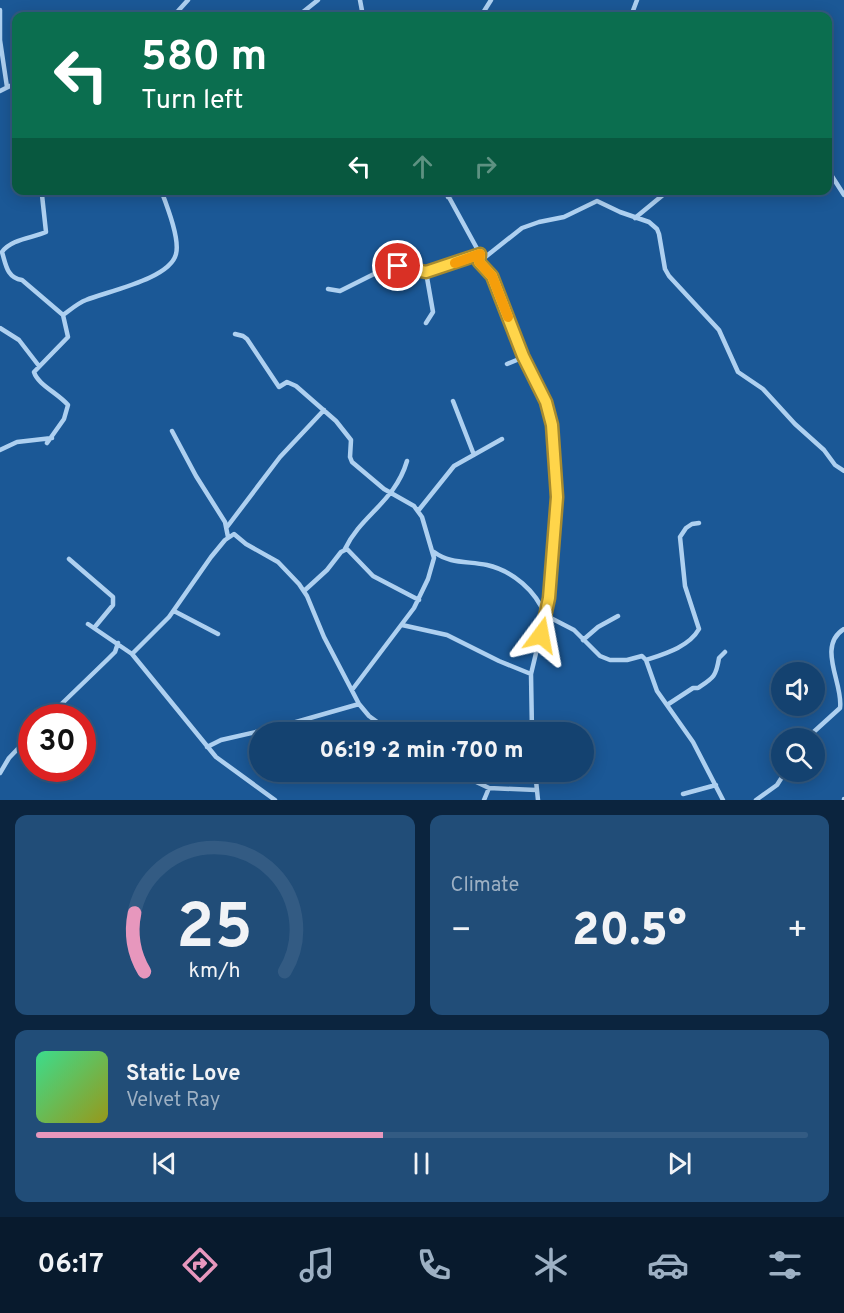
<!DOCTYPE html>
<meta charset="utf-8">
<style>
body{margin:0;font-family:Overpass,sans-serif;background:#214d78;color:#f1f3f6;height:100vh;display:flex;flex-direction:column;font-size:22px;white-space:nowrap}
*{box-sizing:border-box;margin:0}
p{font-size:20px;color:#9db0c3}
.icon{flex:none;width:33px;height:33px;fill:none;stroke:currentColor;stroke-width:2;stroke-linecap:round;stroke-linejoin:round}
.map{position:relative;height:800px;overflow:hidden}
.drawer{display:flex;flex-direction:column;gap:15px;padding:15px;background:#0b243e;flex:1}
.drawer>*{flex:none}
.top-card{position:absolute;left:12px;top:12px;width:820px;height:183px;border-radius:12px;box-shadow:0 3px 15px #0003,0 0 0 2px #335b83;background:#0b6e4f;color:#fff;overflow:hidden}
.fabs{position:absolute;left:771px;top:662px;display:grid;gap:12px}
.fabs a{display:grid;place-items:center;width:54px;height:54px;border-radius:50%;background:#144270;box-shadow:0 3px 15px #0003,0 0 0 2px #335b83;font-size:30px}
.speed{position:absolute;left:18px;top:704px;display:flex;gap:12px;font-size:30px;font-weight:700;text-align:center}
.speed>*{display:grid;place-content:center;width:78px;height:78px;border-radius:50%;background:#144270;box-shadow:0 3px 15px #0003,0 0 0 2px #335b83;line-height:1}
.speed .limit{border:9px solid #d22;background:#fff;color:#111}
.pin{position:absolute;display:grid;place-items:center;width:51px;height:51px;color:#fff;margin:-26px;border:3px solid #fff;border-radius:50%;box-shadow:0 2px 6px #0007}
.me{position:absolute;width:66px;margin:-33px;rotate:13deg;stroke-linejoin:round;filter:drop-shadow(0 0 4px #0008)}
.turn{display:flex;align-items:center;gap:21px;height:126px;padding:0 30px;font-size:27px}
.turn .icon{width:78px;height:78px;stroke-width:2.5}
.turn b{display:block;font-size:42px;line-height:51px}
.lanes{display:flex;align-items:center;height:57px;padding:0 30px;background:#0003;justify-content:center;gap:30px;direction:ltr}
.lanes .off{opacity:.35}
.big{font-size:45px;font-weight:800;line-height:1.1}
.drawer .tile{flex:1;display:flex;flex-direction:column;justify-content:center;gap:9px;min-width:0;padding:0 21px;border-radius:12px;background:#214d78}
.drawer .dial{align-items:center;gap:0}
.dial svg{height:156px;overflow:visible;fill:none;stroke:#335b83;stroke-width:7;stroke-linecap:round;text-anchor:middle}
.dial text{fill:#f1f3f6;stroke:none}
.song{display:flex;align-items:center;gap:18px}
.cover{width:72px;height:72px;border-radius:9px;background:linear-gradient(135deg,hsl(150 70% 55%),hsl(60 70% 35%))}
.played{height:6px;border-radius:3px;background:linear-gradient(90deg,#e797bd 45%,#335b83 45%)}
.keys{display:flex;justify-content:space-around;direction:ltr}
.heat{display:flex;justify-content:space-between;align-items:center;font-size:33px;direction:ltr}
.drawer .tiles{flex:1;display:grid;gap:15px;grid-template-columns:1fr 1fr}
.tile:last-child{grid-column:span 2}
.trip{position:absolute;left:249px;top:722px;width:345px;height:60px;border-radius:30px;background:#144270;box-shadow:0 3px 15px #0003,0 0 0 2px #335b83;font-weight:800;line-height:60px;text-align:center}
.tab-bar{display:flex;height:96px;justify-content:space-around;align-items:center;background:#081a2d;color:#9db0c3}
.tab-bar .icon{width:42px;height:42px}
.tab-bar .current{color:#e797bd}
.tab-bar b{font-size:27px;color:#f1f3f6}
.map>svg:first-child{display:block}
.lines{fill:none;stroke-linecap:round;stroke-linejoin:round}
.minor{stroke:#aed0f0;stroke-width:4.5}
.route-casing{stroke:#a68a30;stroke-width:15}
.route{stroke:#ffd54a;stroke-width:10}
.slow{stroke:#f59e0b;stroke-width:10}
</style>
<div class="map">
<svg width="844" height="800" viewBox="0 0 844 800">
<rect width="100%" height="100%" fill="#1b5896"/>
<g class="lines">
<path class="minor" d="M360,0l3,16
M0,10v30l7,47
M171,16l7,-5 10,-11
M298,16l20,-16
M481,16l10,-16
M631,16l6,-16
M0,91l16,-8
M828,170l16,25
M43,190l-1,5 4,37c-13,6 -35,7 -44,20 4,13 5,26 20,28l41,35 5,22 -34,35c4,13 24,21 34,33l-4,14 -17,24
M445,190l35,64 -1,8 13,14 31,80 23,46 6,23 5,72 -8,102 -18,75 1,58
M448,197l12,-7
M635,218l34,-28
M479,262l43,-34 17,-6 25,-5 33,-16 23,11 29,10 8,7 2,5 6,35 4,7 50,54 19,42 25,17 32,35 29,26 11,15 9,6
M426,272l7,40 -7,11
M328,289l12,2 50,-25h16l20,6 54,-18
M63,315c7,-5 15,-12 23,-15 22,-9 84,-21 90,-46 4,-15 -9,-48 -15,-64
M0,328l19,12 20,26
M235,334l8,2 4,3 32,48 8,-5 9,4 40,35 15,19 -1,17 2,5 32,27 30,17 8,11 12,41 -6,21 -14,29 -62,82
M507,364l17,-7
M453,401l21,54
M172,431l24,45 29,46 3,15
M0,450l17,-8 35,-4
M418,511l36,-45 48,-27
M227,527l53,-70 44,-47
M345,549c16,-34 50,-47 62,-88
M434,552c16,12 34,9 53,13 26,6 49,26 58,50l29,15 26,26 10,4h17l15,-4 4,4c18,-6 43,-13 53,-31l-14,-43 -5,-49 6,-9 6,-4 7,-1
M69,559l44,38v8l-19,23
M304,591l23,-21 14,-18 6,-3 26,27 46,24
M174,611l44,23
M88,624l44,30 84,103 59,43
M402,625l45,10 52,26 32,13
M583,640l15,-13 20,-11
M132,654l37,-37 42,-60 14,-17 9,-6 12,10 32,18 21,22 8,12 17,41 35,67 10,12 22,16
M646,660l11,31 36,51 30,58
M667,705l26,-17h5c15,-10 18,-11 21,-30l6,-6
M48,717l60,-58 7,-7 3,-9
M807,738l33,-30c4,-23 -24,-62 4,-79
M207,747l14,-7 61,-14 77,-22
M453,771l36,17 47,2
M535,771l3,29
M0,773l9,-15 23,-24
M683,794l33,-9
M484,800l5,-12
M756,800l21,-15 9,-14
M844,800v-1"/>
</g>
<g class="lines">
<defs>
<path id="route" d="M398,266l28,6 54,-18 -1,8 13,14 31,80 23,46 6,23 5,72 -8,101 -8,37"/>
</defs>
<use href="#route" class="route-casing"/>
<use href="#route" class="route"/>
<path class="slow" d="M455,263l25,-9 -1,8 13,14 16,41"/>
</g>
</svg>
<div class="fabs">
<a><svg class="icon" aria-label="sound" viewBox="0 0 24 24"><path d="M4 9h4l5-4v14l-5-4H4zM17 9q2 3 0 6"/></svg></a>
<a><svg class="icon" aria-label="search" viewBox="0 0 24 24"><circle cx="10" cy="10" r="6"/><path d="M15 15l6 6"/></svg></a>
</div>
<div class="speed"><div class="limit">30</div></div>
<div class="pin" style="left:398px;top:266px;background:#d93025"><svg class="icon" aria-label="arrive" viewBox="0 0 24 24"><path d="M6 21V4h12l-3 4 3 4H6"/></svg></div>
<svg class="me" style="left:541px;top:635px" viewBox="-20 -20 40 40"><path d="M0-17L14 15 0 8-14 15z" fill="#ffd54a" stroke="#fff" stroke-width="4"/></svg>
<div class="trip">06:19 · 2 min · 700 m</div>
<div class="top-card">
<div class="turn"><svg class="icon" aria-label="left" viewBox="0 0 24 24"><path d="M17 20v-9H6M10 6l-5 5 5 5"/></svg><div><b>580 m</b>Turn left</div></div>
<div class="lanes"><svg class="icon" aria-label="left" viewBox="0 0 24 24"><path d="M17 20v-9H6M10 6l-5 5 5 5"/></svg><svg class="icon off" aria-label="ahead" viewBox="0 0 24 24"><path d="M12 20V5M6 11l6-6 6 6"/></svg><svg class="icon off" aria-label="right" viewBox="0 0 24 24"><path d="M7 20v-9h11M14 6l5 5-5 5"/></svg></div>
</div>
</div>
<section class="drawer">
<div class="tiles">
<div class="tile dial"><svg viewBox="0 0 100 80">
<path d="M14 69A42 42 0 1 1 86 69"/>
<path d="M14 69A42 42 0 0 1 9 39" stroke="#e797bd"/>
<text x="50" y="56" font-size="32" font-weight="700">25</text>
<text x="50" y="72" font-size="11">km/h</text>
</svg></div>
<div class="tile"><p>Climate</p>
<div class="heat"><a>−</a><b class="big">20.5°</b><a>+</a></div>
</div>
<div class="tile">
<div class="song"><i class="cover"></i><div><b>Static Love</b><p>Velvet Ray</p></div></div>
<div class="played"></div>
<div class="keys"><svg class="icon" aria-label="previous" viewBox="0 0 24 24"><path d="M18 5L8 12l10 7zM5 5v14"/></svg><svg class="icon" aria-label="pause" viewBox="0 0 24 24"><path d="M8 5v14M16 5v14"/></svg><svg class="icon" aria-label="next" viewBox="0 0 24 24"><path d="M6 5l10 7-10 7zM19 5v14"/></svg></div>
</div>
</div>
</section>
<nav class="tab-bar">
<b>06:17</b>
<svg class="icon current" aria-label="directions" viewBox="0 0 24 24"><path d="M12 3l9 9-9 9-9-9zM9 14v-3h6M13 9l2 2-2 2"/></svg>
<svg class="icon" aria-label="music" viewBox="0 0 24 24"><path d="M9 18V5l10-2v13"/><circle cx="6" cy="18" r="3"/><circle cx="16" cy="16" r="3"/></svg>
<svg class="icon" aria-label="phone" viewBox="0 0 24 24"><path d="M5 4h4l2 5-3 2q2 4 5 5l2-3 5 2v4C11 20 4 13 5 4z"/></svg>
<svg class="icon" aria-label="climate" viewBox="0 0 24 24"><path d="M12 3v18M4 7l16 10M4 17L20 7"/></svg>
<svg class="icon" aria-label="car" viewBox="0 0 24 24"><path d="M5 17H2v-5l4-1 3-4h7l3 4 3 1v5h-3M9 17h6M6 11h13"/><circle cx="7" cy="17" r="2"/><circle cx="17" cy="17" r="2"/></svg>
<svg class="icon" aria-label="filters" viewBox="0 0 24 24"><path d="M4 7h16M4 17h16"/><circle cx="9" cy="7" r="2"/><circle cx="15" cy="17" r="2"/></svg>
</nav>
